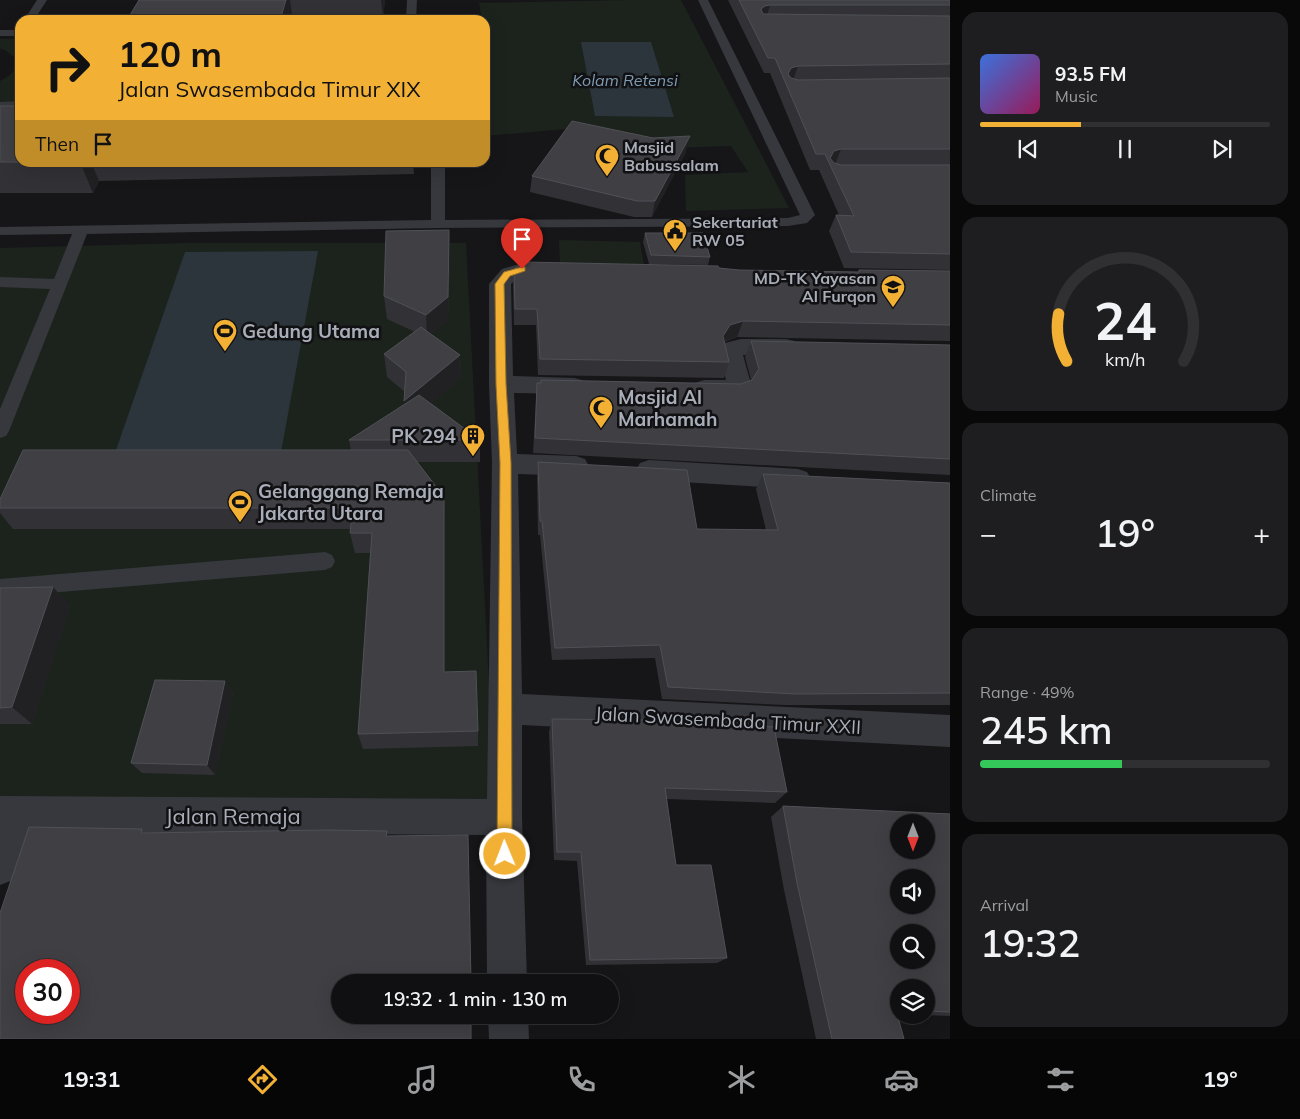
<!DOCTYPE html>
<meta charset="utf-8">
<style>
body{margin:0;font-family:Mulish,sans-serif;background:#1e1e20;color:#f1f3f6;height:100vh;display:flex;flex-direction:column;font-size:19px;white-space:nowrap}
*{box-sizing:border-box;margin:0}
p{font-size:16px;color:#9c9d9f}
.icon{flex:none;width:28px;height:28px;fill:none;stroke:currentColor;stroke-width:2;stroke-linecap:round;stroke-linejoin:round}
.map{position:relative;flex:1;overflow:hidden}
.side{display:flex;flex-direction:column;gap:12px;padding:12px;background:#09090a;width:350px}
.side>*{flex:none}
.hud{position:absolute;left:15px;top:15px;width:475px;height:152px;border-radius:15px;box-shadow:0 5px 20px #0002,0 0 0 1px #303032;background:#f2b134;color:#111;overflow:hidden}
.needle{width:32px;rotate:180deg}
.buttons{position:absolute;left:890px;top:814px;display:grid;gap:10px}
.buttons a{display:grid;place-items:center;width:45px;height:45px;border-radius:50%;background:#101012;box-shadow:0 5px 20px #0002,0 0 0 1px #303032;font-size:25px}
.speed{position:absolute;left:15px;top:959px;display:flex;gap:10px;font-size:25px;font-weight:700;text-align:center}
.speed>*{display:grid;place-content:center;width:65px;height:65px;border-radius:50%;background:#101012;box-shadow:0 5px 20px #0002,0 0 0 1px #303032;line-height:1}
.speed .limit{border:8px solid #d22;background:#fff;color:#111}
.pin{position:absolute;display:grid;place-items:center;width:42px;height:42px;color:#fff;margin:-51px -21px;border-radius:50% 50% 50% 0;rotate:-45deg;box-shadow:0 0 5px #0007}
.pin .icon{rotate:45deg}
.me{position:absolute;width:55px;margin:-28px;rotate:359deg;stroke-linejoin:round;filter:drop-shadow(0 0 4px #0008)}
.turn{display:flex;align-items:center;gap:18px;height:105px;padding:0 20px;font-size:22px}
.turn .icon{width:65px;height:65px;stroke-width:2.5}
.turn b{display:block;font-size:35px;line-height:42px}
.then{display:flex;align-items:center;height:48px;padding:0 20px;background:#0003;gap:10px;font-size:19px}
.big{font-size:38px;font-weight:600;line-height:1.1}
.side .card{flex:1;display:flex;flex-direction:column;justify-content:center;gap:8px;min-width:0;padding:0 18px;border-radius:15px;background:#1e1e20}
.side .dial{align-items:center;gap:0}
.dial svg{height:130px;overflow:visible;fill:none;stroke:#303032;stroke-width:7;stroke-linecap:round;text-anchor:middle}
.dial text{fill:#f1f3f6;stroke:none}
.song{display:flex;align-items:center;gap:15px}
.cover{width:60px;height:60px;border-radius:8px;background:linear-gradient(135deg,hsl(220 70% 55%),hsl(330 70% 35%))}
.played{height:5px;border-radius:2px;background:linear-gradient(90deg,#f2b134 35%,#303032 35%)}
.keys{display:flex;justify-content:space-around;direction:ltr}
.heat{display:flex;justify-content:space-between;align-items:center;font-size:28px;direction:ltr}
.charge{height:8px;border-radius:4px;background:linear-gradient(90deg,#34c759 49%,#303032 0)}
.trip{position:absolute;left:331px;top:974px;width:288px;height:50px;border-radius:25px;background:#101012;box-shadow:0 5px 20px #0002,0 0 0 1px #303032;font-weight:600;line-height:50px;text-align:center}
.menu{display:flex;height:80px;justify-content:space-around;align-items:center;background:#060607;color:#9c9d9f}
.menu .icon{width:35px;height:35px}
.menu .current{color:#f2b134}
.menu b{font-size:22px;color:#f1f3f6}
main{display:flex;flex:1;min-height:0}
.map>svg:first-child{display:block}
.green{fill:#1c231d}
.water{fill:#2c353c}
.lines{fill:none;stroke-linecap:round;stroke-linejoin:round}
.service{fill:#37383d;fill-rule:evenodd}
.minor{fill:#37383d;fill-rule:evenodd}
.wall{fill:#323236}
.shaded-wall{fill:#212124}
.building{fill:#3f3f44;stroke:#4f5156;fill-rule:evenodd}
.route{fill:#f2b134;stroke:#9d7322}
.labels{text-anchor:middle;stroke-width:5;stroke-linejoin:round;paint-order:stroke}
.far-water-label{font-size:16px;font-style:italic;fill:#7f9bb3;stroke:#111113}
.far-poi-label{font-size:16px;font-weight:bold;fill:#a8adb8;stroke:#111113;text-anchor:start}
.poi-label{font-size:19px;font-weight:bold;fill:#a8adb8;stroke:#111113;text-anchor:start}
.street-label{font-size:19px;fill:#a8adb8;stroke:#111113}
.near-street-label{font-size:22px;fill:#a8adb8;stroke:#111113}
</style>
<main>
<div class="map">
<svg width="950" height="1039" viewBox="0 0 950 1039">
<rect width="100%" height="100%" fill="#161618"/>
<path class="green" d="M629,0h52l108,208 -103,3 -1,-36 63,-3 -17,-26 -62,2 -91,-20 -93,8v-13l4,-1 -4,-59v-43h-3l-3,-17z
M0,39h20v63h-20v-21c10,-5 15,-9 18,-21l-13,-10 -5,-1z
M559,240l81,2 4,23 -84,-2z
M187,243h279l29,556 -495,4v-555z"/>
<path class="water" d="M581,42h70l23,75 -79,-1z
M318,251l-37,201 -166,1 70,-201z"/>
<g class="lines">
<path class="service" d="M37,0h10l-13,20h-10z
M407,0h10l-1,20h-10z
M698,0h10l107,215 -8,8 -19,3 -350,2 -351,6 -78,197 -3,5 -6,2v-29l50,-120 -50,-2v-10l54,2 18,-45 -72,1v-8l431,-7v-58h14v58l343,-2 12,-3z
M0,30h20v6h-20z
M20,101v8l-20,1v-8z
M325,552l7,3 3,6 -3,6 -7,3 -325,27v-18z"/>
<path class="minor" d="M523,263l35,2 4,5 -4,5c-16,4 -34,-4 -47,9l2,92 61,2 8,2 4,6 -4,6 -8,2 -60,-1 3,61 59,2 9,3 4,7 -4,7 -9,3 -58,-2 4,220 428,21v32l-428,-22v92l5,165h-40l-1,-147 -456,-3 -17,48 -13,5v-89l487,3 5,-336 -3,-79v-100l13,-15z
M741,339h45l8,2 4,6 -4,6 -8,2h-43l8,29c-2,3 -4,8 -7,10 -8,7 -39,4 -49,1l-3,-6 3,-6 9,-3h22l-7,-27 6,-10z
M649,460l149,9 9,3 4,7 -4,7 -9,3 -149,-9 -9,-3 -4,-7 4,-7z
M488,1015h40l1,24h-40z"/>
</g>
<path class="wall" d="M139,0h246l-2,19 -84,1h-172z
M728,0h222v270l-106,-2 -15,-37 7,-16h3l-20,-45h-9l-40,-97h-6z
M0,106h20v56h393l1,12 -315,7 -6,12h-93z
M686,152l-34,65h-18l-104,-25 2,-16z
M449,230l1,24 -2,66 -17,14 29,21 1,23 -30,25 49,37v22h-63l27,35 1,21v154l33,59v15l-115,3 -5,-15 12,-181h-15l-5,-20 1,-4h-338l-13,-16v-14l351,-49 -2,-10 56,-36v-12l-18,-15 -3,-23 31,-22 -28,-13 -3,-23z
M645,233l65,24 -2,8 -59,-1 -6,-22z
M719,268l20,2 119,2 1,-2 91,1v70l-213,-4 -13,5 5,20 -5,16 -186,-3 -2,-50h-22l-1,-40 1,-16z
M751,341l199,4v130l-417,-22 4,-70h4v-3l200,4 10,-4 -6,-23z
M538,462l159,67 69,1 -10,-41 7,-15 187,9v222h-165l-123,-6 -7,-41 -103,2 -12,-125h-2l-1,-58z
M53,587l17,19 -38,118h-32v-136z
M225,681l8,12 -18,82 -73,-2 -11,-10z
M552,719l235,73 -12,11 -108,-4 9,66 51,93 -10,5 -131,2 -9,-104 -23,-1 -5,-128z
M783,806l167,8v202l-28,-1h4v-27h-27v26h-2l7,25h-88l-32,-149 -13,-73z"/>
<path class="shaded-wall" d="M286,0h4l3,20h-13z
M381,0h4l-2,19z
M770,5l-4,14 -5,-10 4,-3z
M798,66l-5,15 -5,-7 3,-6z
M690,136l-4,16 -34,65 3,-16z
M841,149l-6,16 -6,-2 5,-12z
M80,162h11l8,19 -6,12z
M449,230l1,24 -2,66 -21,18 -1,-23z
M743,321l-6,16 -13,4 -7,11 6,-16 7,-11z
M460,355l1,23 -54,46 -3,-23z
M444,497l1,21v171l-1,-17z
M53,587l17,19 -38,118 -20,-17z
M225,681l8,12 -18,82 -8,-10z"/>
<path class="building" d="M139,0h147l-6,20h-153z
M739,0h211v5h-180l-5,1 -4,3 2,5 187,2v48l-152,2 -7,2 -3,6 3,4 7,2 152,-2v71h-109l-7,2 -4,7 4,5 7,2h109v89l-99,-2 -15,-37 18,1 -29,-62h-9l-41,-96h-7z
M0,106h20v56h-20z
M572,121l81,17 37,-2 -35,65h-18l-105,-25z
M449,230l-1,67 -22,18 -42,-19 2,-65z
M645,233h58l7,24 -59,-2z
M524,262l194,4 1,2 20,2 120,2v-2l91,1v54l-207,-4 -13,4 -7,11 6,26 -189,-3 -3,-50h-22l-1,-40z
M421,327l39,28 -56,46 2,-29 -22,-18z
M751,341l199,4v114l-415,-21 2,-55h4v-3l200,4 11,-4 7,-11z
M419,395l61,45h-131z
M23,450h385l36,47v175l32,-1 2,60 -120,3 14,-201h-22l3,-25h-353v-9z
M538,462l149,8 10,59 81,1 -15,-56 187,9v210l-155,1 -127,-7 -8,-42 -105,3 -13,-127h-2z
M53,587l-41,120 -12,1v-120z
M155,680l70,1 -18,84 -76,-2z
M552,719l92,1 130,7 13,65 -122,-4 11,77h35l16,93 -137,2 -9,-108h-24z
M783,806l167,8v198l-24,-1v-23h-27v22h-3l8,29h-72l-35,-156zM899,822h27v28h-27zM899,878h27v27h-27zM899,932h27v28h-27z
M29,827l113,2 -1,4 186,-3 60,1 -1,5 82,-1 3,147h-131v33h131v24h-471v-126zM26,970h43v42h-43z"/>
<path class="route" d="M522,267h3v4l-15,5 -6,8 2,100 5,79 1,391 -2,5 -5,3 -6,-3 -2,-5 3,-391 -4,-79 -1,-100 9,-12z"/>
<defs>
<symbol id="mosque-pin" viewBox="-11 -11 22 30"><path d="M0 17L-7.5 6A9.5 9.5 0 1 1 7.5 6Z" fill="#f2b134" stroke="#111113"/><path d="M3.5-4.9A6 6 0 1 0 3.5 4.9A5 5 0 1 1 3.5-4.9Z" fill="#111"/></symbol>
<symbol id="civic-pin" viewBox="-11 -11 22 30"><path d="M0 17L-7.5 6A9.5 9.5 0 1 1 7.5 6Z" fill="#f2b134" stroke="#111113"/><path d="M-.6-6.5H3V-4.5H.6V-3L4-1V1h2V6H-6V1h2V-1L-.6-3ZM-1.2 2.5V6h2.4V2.5Z" fill="#111"/></symbol>
<symbol id="school-pin" viewBox="-11 -11 22 30"><path d="M0 17L-7.5 6A9.5 9.5 0 1 1 7.5 6Z" fill="#f2b134" stroke="#111113"/><path d="M0-5L7-2L0 1L-7-2ZM-4 1L0 2.5L4 1V4Q0 6-4 4Z" fill="#111"/></symbol>
<symbol id="stadium-pin" viewBox="-11 -11 22 30"><path d="M0 17L-7.5 6A9.5 9.5 0 1 1 7.5 6Z" fill="#f2b134" stroke="#111113"/><path d="M0-5a6.5 5 0 1 0 0 10a6.5 5 0 1 0 0-10ZM-3.5-1.8h7v3.6h-7Z" fill="#111"/></symbol>
<symbol id="building-pin" viewBox="-11 -11 22 30"><path d="M0 17L-7.5 6A9.5 9.5 0 1 1 7.5 6Z" fill="#f2b134" stroke="#111113"/><path d="M-4-6H4V6H1V3H-1V6H-4ZM-2.5-4.3h1.7v1.8h-1.7ZM.8-4.3h1.7v1.8H.8ZM-2.5-1h1.7V.8h-1.7ZM.8-1h1.7V.8H.8Z" fill="#111"/></symbol>
</defs>
<g fill-rule="evenodd">
<use href="#mosque-pin" x="593" y="142" width="28" height="38"/>
<use href="#civic-pin" x="661" y="217" width="28" height="38"/>
<use href="#school-pin" x="879" y="273" width="28" height="38"/>
<use href="#stadium-pin" x="211" y="317" width="28" height="38"/>
<use href="#mosque-pin" x="587" y="394" width="28" height="38"/>
<use href="#building-pin" x="459" y="422" width="28" height="38"/>
<use href="#stadium-pin" x="226" y="488" width="28" height="38"/>
</g>
<g class="labels">
<g class="far-water-label">
<text x="625" y="86">Kolam Retensi</text>
</g>
<g class="far-poi-label">
<text x="624" y="153">Masjid<tspan x="624" dy="18">Babussalam</tspan></text>
<text x="692" y="228">Sekertariat<tspan x="692" dy="18">RW 05</tspan></text>
<text x="876" y="284" text-anchor="end">MD-TK Yayasan<tspan x="876" dy="18">Al Furqon</tspan></text>
</g>
<g class="poi-label">
<text x="242" y="338">Gedung Utama</text>
<text x="618" y="404">Masjid Al<tspan x="618" dy="22">Marhamah</tspan></text>
<text x="456" y="443" text-anchor="end">PK 294</text>
<text x="258" y="498">Gelanggang Remaja<tspan x="258" dy="22">Jakarta Utara</tspan></text>
</g>
<g class="street-label">
<text transform="translate(728 720) rotate(3)" y="7">Jalan Swasembada Timur XXII</text>
</g>
<g class="near-street-label">
<text x="233" y="824">Jalan Remaja</text>
</g>
</g>
</svg>
<div class="buttons">
<a><svg class="needle" viewBox="-14 -14 28 28"><path d="M0-13l5 13h-10z" fill="#e53935"/><path d="M0 13l5-13h-10z" fill="#9c9d9f"/></svg></a>
<a><svg class="icon" aria-label="sound" viewBox="0 0 24 24"><path d="M4 9h4l5-4v14l-5-4H4zM17 9q2 3 0 6"/></svg></a>
<a><svg class="icon" aria-label="search" viewBox="0 0 24 24"><circle cx="10" cy="10" r="6"/><path d="M15 15l6 6"/></svg></a>
<a><svg class="icon" aria-label="layers" viewBox="0 0 24 24"><path d="M12 4l9 5-9 5-9-5zM3 14l9 5 9-5"/></svg></a>
</div>
<div class="speed"><div class="limit">30</div></div>
<div class="pin" style="left:522px;top:269px;background:#d93025"><svg class="icon" aria-label="arrive" viewBox="0 0 24 24"><path d="M6 21V4h12l-3 4 3 4H6"/></svg></div>
<svg class="me" style="left:505px;top:854px" viewBox="-20 -20 40 40"><circle r="17" fill="#f2b134" stroke="#fff" stroke-width="3"/><path d="M0-11L8 9 0 5-8 9z" fill="#fff"/></svg>
<div class="trip">19:32 · 1 min · 130 m</div>
<div class="hud">
<div class="turn"><svg class="icon" aria-label="right" viewBox="0 0 24 24"><path d="M7 20v-9h11M14 6l5 5-5 5"/></svg><div><b>120 m</b>Jalan Swasembada Timur XIX</div></div>
<div class="then">Then<svg class="icon" aria-label="arrive" viewBox="0 0 24 24"><path d="M6 21V4h12l-3 4 3 4H6"/></svg></div>
</div>
</div>
<section class="side">
<div class="card">
<div class="song"><i class="cover"></i><div><b>93.5 FM</b><p>Music</p></div></div>
<div class="played"></div>
<div class="keys"><svg class="icon" aria-label="previous" viewBox="0 0 24 24"><path d="M18 5L8 12l10 7zM5 5v14"/></svg><svg class="icon" aria-label="pause" viewBox="0 0 24 24"><path d="M8 5v14M16 5v14"/></svg><svg class="icon" aria-label="next" viewBox="0 0 24 24"><path d="M6 5l10 7-10 7zM19 5v14"/></svg></div>
</div>
<div class="card dial"><svg viewBox="0 0 100 80">
<path d="M14 69A42 42 0 1 1 86 69"/>
<path d="M14 69A42 42 0 0 1 9 40" stroke="#f2b134"/>
<text x="50" y="56" font-size="32" font-weight="700">24</text>
<text x="50" y="72" font-size="11">km/h</text>
</svg></div>
<div class="card"><p>Climate</p>
<div class="heat"><a>−</a><b class="big">19°</b><a>+</a></div>
</div>
<div class="card"><p>Range · 49%</p><b class="big">245 km</b><div class="charge"></div></div>
<div class="card"><p>Arrival</p><b class="big">19:32</b></div>
</section>
</main>
<nav class="menu">
<b>19:31</b>
<svg class="icon current" aria-label="directions" viewBox="0 0 24 24"><path d="M12 3l9 9-9 9-9-9zM9 14v-3h6M13 9l2 2-2 2"/></svg>
<svg class="icon" aria-label="music" viewBox="0 0 24 24"><path d="M9 18V5l10-2v13"/><circle cx="6" cy="18" r="3"/><circle cx="16" cy="16" r="3"/></svg>
<svg class="icon" aria-label="phone" viewBox="0 0 24 24"><path d="M5 4h4l2 5-3 2q2 4 5 5l2-3 5 2v4C11 20 4 13 5 4z"/></svg>
<svg class="icon" aria-label="climate" viewBox="0 0 24 24"><path d="M12 3v18M4 7l16 10M4 17L20 7"/></svg>
<svg class="icon" aria-label="car" viewBox="0 0 24 24"><path d="M5 17H2v-5l4-1 3-4h7l3 4 3 1v5h-3M9 17h6M6 11h13"/><circle cx="7" cy="17" r="2"/><circle cx="17" cy="17" r="2"/></svg>
<svg class="icon" aria-label="filters" viewBox="0 0 24 24"><path d="M4 7h16M4 17h16"/><circle cx="9" cy="7" r="2"/><circle cx="15" cy="17" r="2"/></svg>
<b>19°</b>
</nav>
